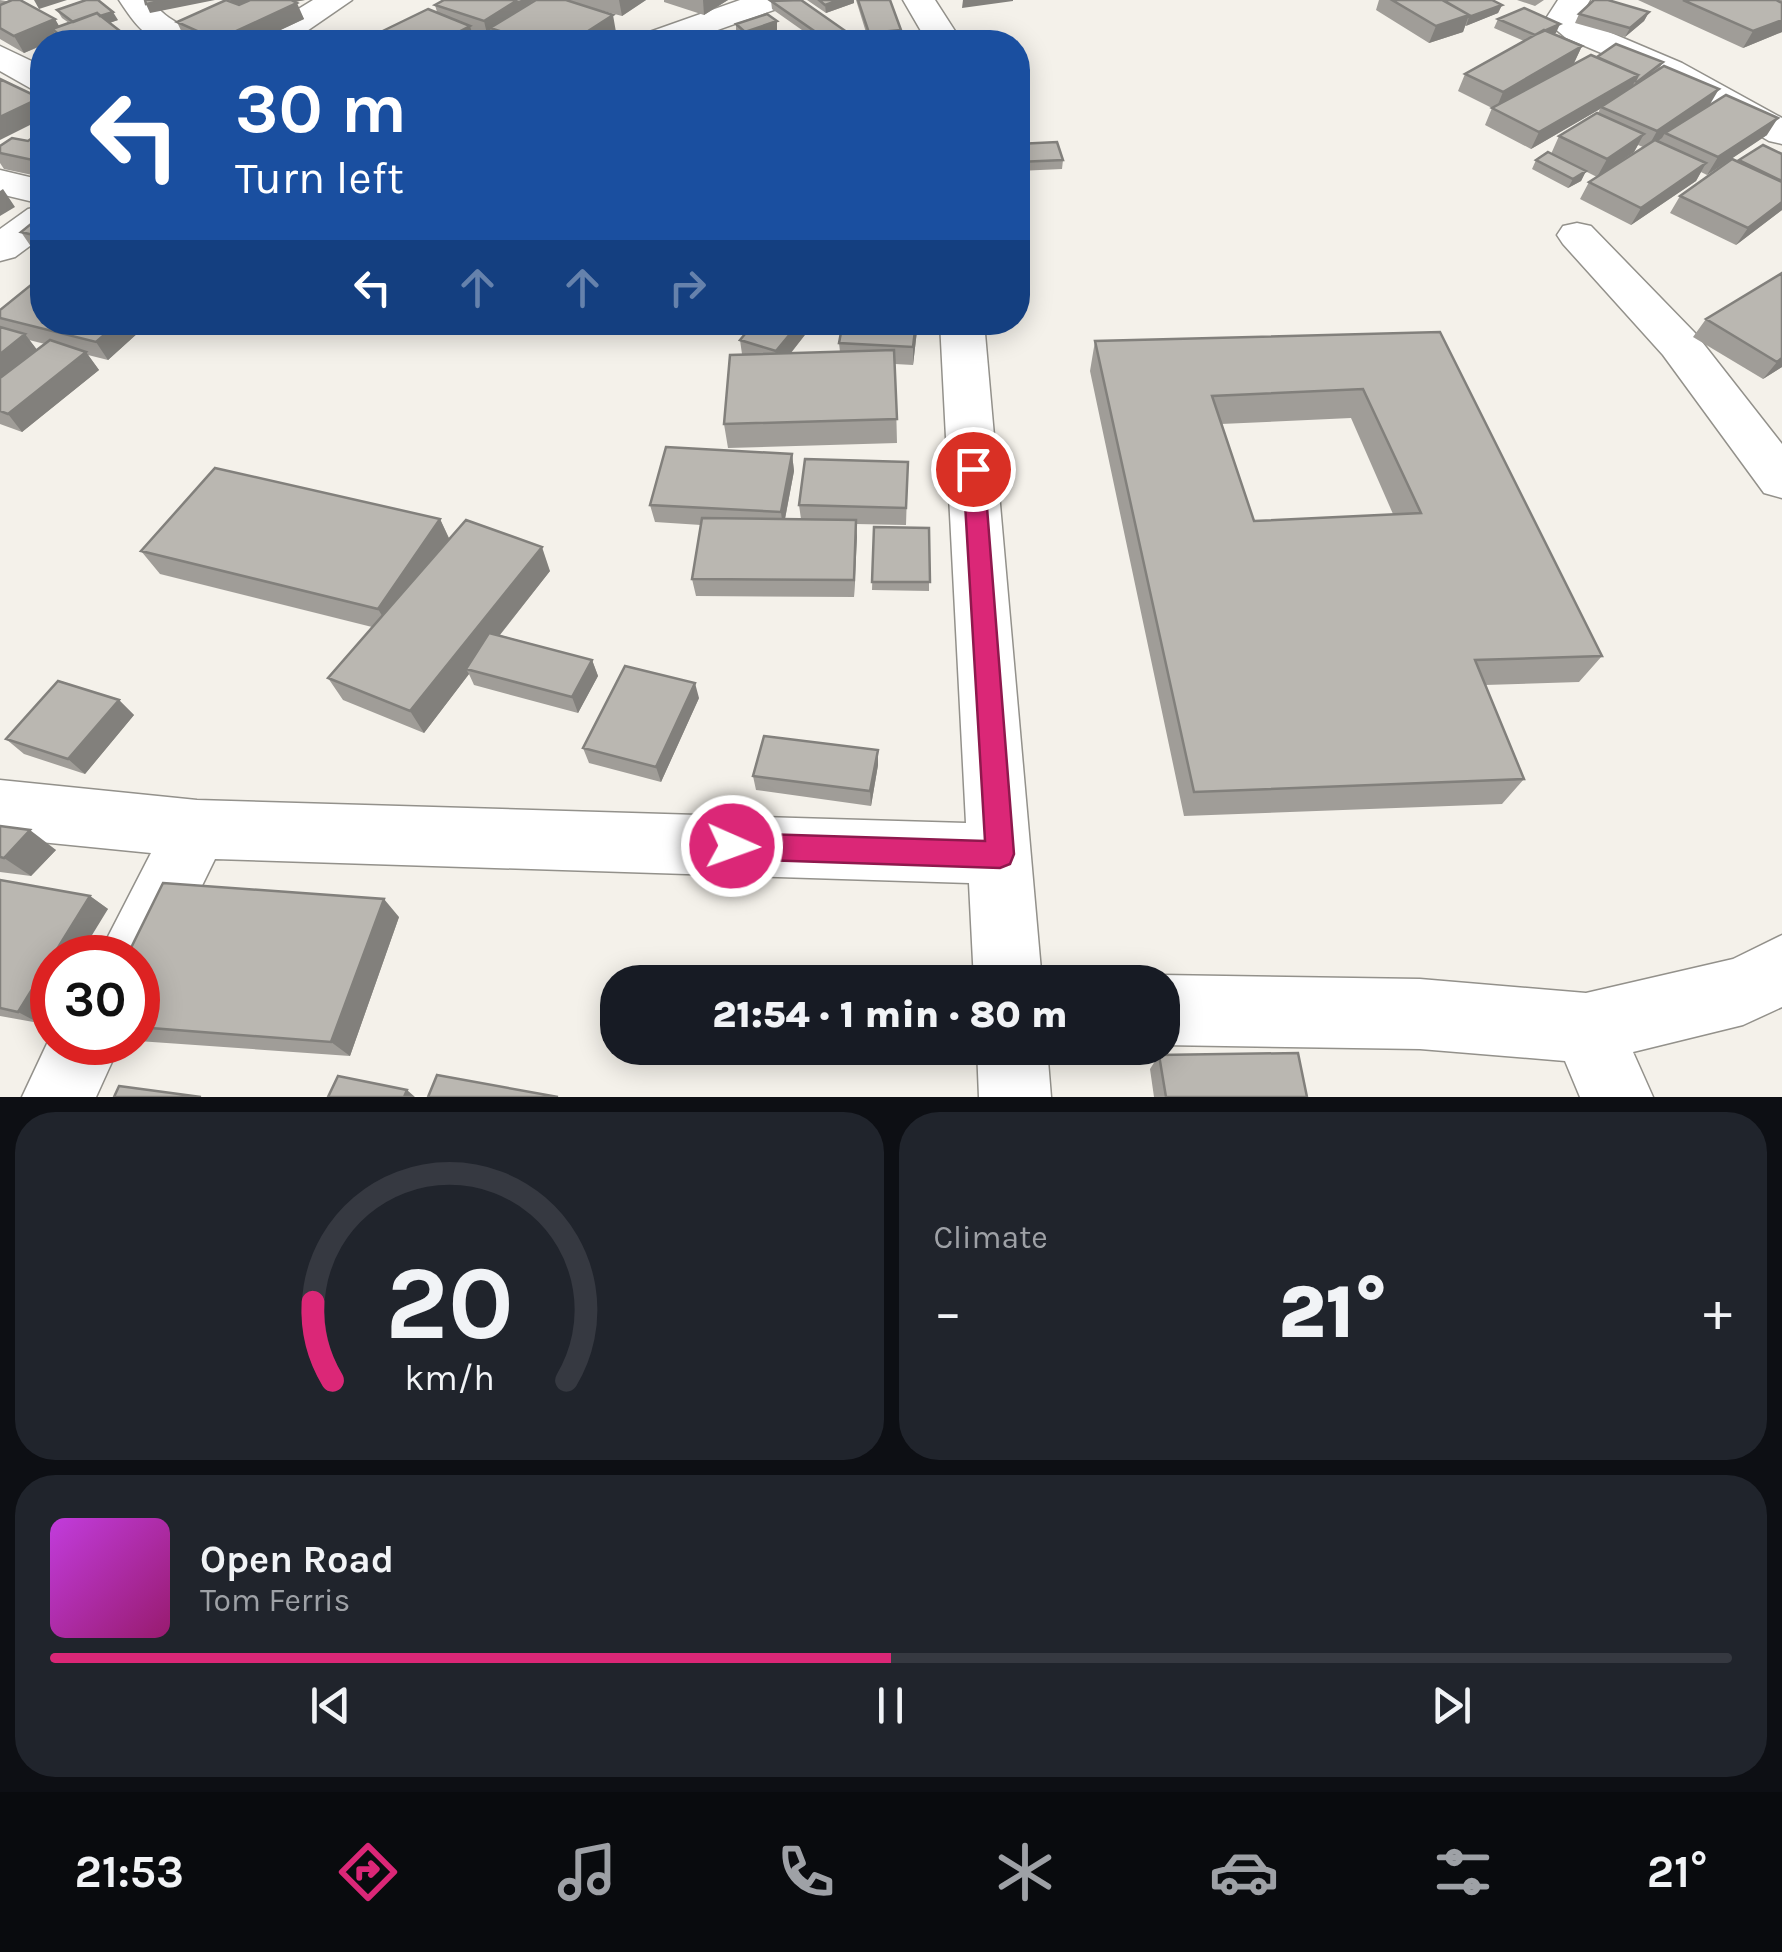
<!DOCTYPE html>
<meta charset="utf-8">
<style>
body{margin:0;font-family:Karla,sans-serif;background:#20242c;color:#f1f3f6;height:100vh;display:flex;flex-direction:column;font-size:38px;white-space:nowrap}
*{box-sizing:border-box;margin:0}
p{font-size:32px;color:#9ea1a6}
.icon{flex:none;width:55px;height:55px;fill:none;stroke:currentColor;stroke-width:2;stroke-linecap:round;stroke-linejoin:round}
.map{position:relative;height:1097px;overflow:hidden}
.drawer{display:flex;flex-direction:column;gap:15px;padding:15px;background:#0d0f14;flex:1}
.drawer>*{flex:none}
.hud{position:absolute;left:30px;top:30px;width:1000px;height:305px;border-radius:40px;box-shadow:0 5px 25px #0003;background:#1a4fa0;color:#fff;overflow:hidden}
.speed{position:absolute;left:30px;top:935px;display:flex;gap:20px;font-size:50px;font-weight:700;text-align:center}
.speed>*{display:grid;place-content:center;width:130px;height:130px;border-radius:50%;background:#171b24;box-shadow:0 5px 25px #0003;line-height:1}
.speed .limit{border:15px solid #d22;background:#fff;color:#111}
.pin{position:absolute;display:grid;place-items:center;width:85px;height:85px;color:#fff;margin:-42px;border:5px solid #fff;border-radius:50%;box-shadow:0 2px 10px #0007}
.me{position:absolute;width:110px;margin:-55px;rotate:92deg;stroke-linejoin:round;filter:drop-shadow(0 0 8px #0008)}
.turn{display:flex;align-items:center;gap:35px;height:210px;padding:0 40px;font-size:45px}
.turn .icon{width:130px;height:130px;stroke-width:2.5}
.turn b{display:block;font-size:70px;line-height:85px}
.lanes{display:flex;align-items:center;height:95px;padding:0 40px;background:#0003;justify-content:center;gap:50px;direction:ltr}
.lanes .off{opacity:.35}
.big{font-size:75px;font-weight:800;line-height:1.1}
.drawer .tile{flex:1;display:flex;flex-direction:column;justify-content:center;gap:15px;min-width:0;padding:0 35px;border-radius:40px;background:#20242c}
.drawer .dial{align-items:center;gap:0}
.dial svg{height:260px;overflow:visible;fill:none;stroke:#363941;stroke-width:7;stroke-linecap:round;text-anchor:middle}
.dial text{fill:#f1f3f6;stroke:none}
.song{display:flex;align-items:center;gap:30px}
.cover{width:120px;height:120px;border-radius:15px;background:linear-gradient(135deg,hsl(290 70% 55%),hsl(320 70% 35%))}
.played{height:10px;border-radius:5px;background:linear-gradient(90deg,#db2777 50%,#363941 50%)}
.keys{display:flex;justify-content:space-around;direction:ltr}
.heat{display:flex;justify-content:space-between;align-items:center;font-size:55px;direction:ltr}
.drawer .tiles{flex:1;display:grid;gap:15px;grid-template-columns:1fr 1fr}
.tile:last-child{grid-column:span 2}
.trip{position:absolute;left:600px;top:965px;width:580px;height:100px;border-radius:40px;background:#171b24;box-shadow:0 5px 25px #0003;font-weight:800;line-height:100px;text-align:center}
.tabs{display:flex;height:160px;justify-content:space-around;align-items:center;background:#090b0e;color:#9ea1a6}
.tabs .icon{width:70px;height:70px}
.tabs .selected{color:#db2777}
.tabs b{font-size:45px;color:#f1f3f6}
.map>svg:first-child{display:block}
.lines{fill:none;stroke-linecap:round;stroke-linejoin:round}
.minor-casing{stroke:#93918b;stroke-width:3}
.minor{fill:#fff;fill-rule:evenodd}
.wall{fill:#a09d98;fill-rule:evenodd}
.shaded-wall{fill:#82807c}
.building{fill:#bab7b1;stroke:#82807c;stroke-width:2.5;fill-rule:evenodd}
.route{fill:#db2777;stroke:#8e194d;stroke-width:2.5}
</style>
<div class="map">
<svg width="1782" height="1097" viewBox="0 0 1782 1097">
<rect width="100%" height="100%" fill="#f4f1ea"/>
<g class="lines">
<defs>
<path id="minor" d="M119,0h32c18,25 39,24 51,42 -48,3 -57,-2 -83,-42z
M313,0h39l-61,42h-40l5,-7z
M740,0h47l-5,7 -98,35h-48l5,-7z
M903,0h32l20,31 1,11h-34l-1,-11z
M1558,0h32l-10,17 10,7 92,39 100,55v26l-13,-3 -111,-64 -92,-39 -21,-18z
M0,46l42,20v25l-12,-3 -30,-17z
M0,170l42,10v24l-42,-10z
M42,206v31l-27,20 -15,4v-32l28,-20z
M1577,223l14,3 104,107 87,111v54l-18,-5 -101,-138 -100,-111 -6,-9 6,-9z
M940,322h44l58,660h-68l-5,-99 -754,-24 -60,123 -17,7v-31h-41l54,-105 -151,-15v-58l197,20 769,23z
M1782,935v72l-39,18 -110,27 20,45h-73l-15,-36 -145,-12 -258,-4v-63h-17l17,-7 258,4 166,14 147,-34z
M52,1033v9h69l-25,55h-74z
M977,1048h70l4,49h-72z"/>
</defs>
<use href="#minor" class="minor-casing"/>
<use href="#minor" class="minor"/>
</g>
<path class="wall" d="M0,0l29,5 26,14 4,8 10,-4 -7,-5 -5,-8 61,10 -9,3 25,19h-74l-2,-3 -34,14 -24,-14z
M230,0h75l-10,2 9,17 -49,23h-61l-9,-3 -8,-17 54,-20z
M536,0h110l-24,16 -41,-11 35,27 -16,10h-240l77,-30 -2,-7zM472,32l13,5 -10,5z
M664,0h64l-24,15 -40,-13z
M807,0h47v3l-28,10z
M856,0h34l11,30v9l-32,3z
M1379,0h64l59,5 -4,8 -33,13 -2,6 -34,11 -53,-33z
M1517,0h27l-9,6z
M1638,0h144v32l-39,16z
M771,1l73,29 1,8 -12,4h-14l-47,-33z
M1649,12l-5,9 -19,16 -50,-14 4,-9z
M1498,19l58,14 -2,1 28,12 -8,17 23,-6 66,5 -4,7 51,36 57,30 -60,40 -6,-3 -5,9 -65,44 -51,-26 9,-17 54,-35 -5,-2 -4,7 -37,25 -36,-18 25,12 -5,10 -13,7 -36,-19 4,-9 15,-6 8,-18 39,-23 2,-4 -69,40 -46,-24 7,-17 -34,-17 7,-17 59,-33 -30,-13z
M736,24l41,6 -31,11 -10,-8z
M42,131v46l-38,-8 -4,-6v-17l28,-5z
M1018,144l45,16 -1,9 -44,2z
M1782,154v56l-46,35 -66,-32 10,-17 59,-36z
M42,215v43l-4,-1 -17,-25z
M1782,273v94l-19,12 -70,-42 13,-18z
M0,310l42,12h108l-42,38 -20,-5 11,15 -77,62 -22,-8zM29,340l16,4 -8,6z
M755,322h60l-24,31 49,-1 -1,-9 79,-21 -5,43 -18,-1 2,79 -169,5 -4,-24 18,-70 -2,-14z
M1440,332l162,324 -23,26 -94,3 39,94 -22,25 -318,12 -94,-445 5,-30zM1351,418l42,96 -139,7 -33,-97z
M792,454l2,17 -9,48h16l-2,-14 109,-43 -2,63 -50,-1 -2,73 -158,-1 -4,-17 9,-54 -46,-3 -5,-17z
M440,519l9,19 101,33 -50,64 92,25 6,16 -20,37 -104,-28 -5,-11 -45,59 -81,-33 -15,-22 44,-51 -212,-53 -19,-23z
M874,527l55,1v63l-57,-1z
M699,698l-38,84 -72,-19 -6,-15z
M119,700l15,15 -49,59 -61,-20 -18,-15z
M878,765l-7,41 -115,-16 -3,-14z
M0,826l56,24 -25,26 -31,-4z
M0,880l90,16 18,13 -56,49v42l-13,23 -39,-7z
M399,917l-49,139 -212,-15v-83z
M1159,1055l148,42h-153l-4,-28z"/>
<path class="shaded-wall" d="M34,0h33l-28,9z
M167,0h48l-65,13 -4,-9z
M230,0h75l-69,12z
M521,0h13l-44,28 2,7 -4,3 -4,-17 32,-20z
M619,0h27l-24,16z
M703,0h25l-24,15z
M839,0h15v3l-28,10 -1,-8z
M963,0h50v1l-51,7z
M297,3l7,16 -49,23h-37l-1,-2z
M1502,5l-4,8 -32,13 3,-9z
M113,12l5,8 -37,13 -5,-8z
M1649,12l-5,9 -19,16 5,-9z
M613,15l3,17 -16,10h-29z
M1469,15l-6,17 -34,11 7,-17z
M55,19l10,17 -13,-7 6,10 -9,3h-7v3l-18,8 -10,-17z
M1782,20v12l-39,16 10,-17z
M777,21v9l-31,11 -1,-9z
M1560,24l-4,9 -24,11 4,-9z
M470,26l5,16h-36z
M844,30l1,8 -12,4h-9l-1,-5z
M1582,46l-8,17 -78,46 7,-17z
M1638,75l-9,18 -28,14 -1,2 -69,40 8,-17z
M1719,89l-10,17 -44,27 -3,5 -15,11 10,-18z
M40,98l2,4v17l-42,21v-23z
M1778,118l-11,17 -60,40 11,-18z
M1644,134l-10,18 -37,25 10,-18z
M1706,163l-10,18 -65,44 10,-17z
M1586,171l-5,10 -13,7 5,-9z
M3,189l12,18 -15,9v-25z
M1782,202v8l-46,35 12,-17z
M119,322h31l-42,38 -12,-18z
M800,322h15l-37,47 -2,-18z
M916,322h2l-5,43v-18z
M25,334l13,17 -38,29v-26z
M86,352l13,18 -77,62 -14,-18z
M1782,358v9l-19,12 14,-17z
M792,454l2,17 -11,58 -2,-17z
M440,519l11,24 -59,89 -14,-23z
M856,520l1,17 -3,60v-17z
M542,547l8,24 -78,99 -6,-1 3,5 -45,59 -14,-22z
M592,660l6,16 -20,37 -6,-16z
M695,683l4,15 -38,84 -5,-15z
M119,700l15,15 -49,59 -17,-15z
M878,750v15l-7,41 -1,-15z
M30,830l26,20 -25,26 -27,-18z
M90,896l18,13 -30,49h-26v42l-13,23 -21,-11z
M384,899l15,18 -49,139 -19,-14z
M407,1090l8,7h-11z"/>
<path class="building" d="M12,0h8l35,19 -41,17 -14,-8v-23z
M86,0h12l15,12 -13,4 -3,-3 -24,9 -16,-12z
M145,0h22l-21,4z
M226,0l13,5 11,-5h41l6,3 -80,37 -40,-18z
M444,0h69l3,1 -32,20 -49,-16z
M536,0h30l47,15 -42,27h-37l-44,-14z
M801,0l43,30 -21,7 -52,-36z
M819,0h20l-14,5z
M858,0h32l11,30 -32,3z
M1392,0h51l26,15 -33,11z
M1447,0h45l10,5 -33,12 -2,-1 2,-1 -25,-14z
M1594,0h14l41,12 -19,16 -51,-14z
M1683,0h93l6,3v17l-29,11z
M1524,8l36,16 -25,11 -37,-16z
M428,9l42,17 -31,16h-79z
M97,13l37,29h-65l-17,-13z
M767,14l10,7 -32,11 -9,-8z
M1544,30l38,16 -79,46 -38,-18z
M490,34l22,8h-37z
M1616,44l47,18 -26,20 -2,-1 3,-6 -41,-18z
M1591,55l47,20 -99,57 -47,-24z
M1664,66l55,23 -62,42 -56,-24z
M0,79l40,19 -40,19z
M1726,95l52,23 -60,39 -53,-24z
M1597,113l47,21 -37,25 -48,-23z
M42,131v31l-42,-9v-7l12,-8 16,3z
M1655,140l51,23 -65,45 -52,-26z
M1057,142l6,18 -45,2v-18z
M1763,145l19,9v27l-43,-21z
M1548,152l38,19 -13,8 -37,-19z
M1732,159l50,23v20l-34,26 -68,-32z
M42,215v22l-21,-5z
M1782,273v85l-5,4 -71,-43z
M42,276v46h77l-23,20 -96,-24v-8z
M755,322h45l-24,29 -36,-11z
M843,322h73l-3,25 -74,-4z
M0,327l25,7 -25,20z
M1440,332l162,324 -127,4 49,119 -330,13 -99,-451zM1363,389l58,124 -167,8 -42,-125z
M50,340l36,12 -78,62 -8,-3v-33z
M894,350l3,69 -173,5 6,-69z
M666,447l126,7 -11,58 -131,-7z
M805,459l103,3 -2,46 -107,-3z
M215,468l225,51 -62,90 -237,-58z
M702,518l154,2 -2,60 -162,-1z
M466,520l76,27 -132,164 -82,-33z
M874,527l55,1 1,54h-58z
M489,633l103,27 -20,37 -106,-28z
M625,666l70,17 -39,84 -73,-19z
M58,681l61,19 -51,59 -62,-20z
M764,736l114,14 -8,41 -117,-15z
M0,826l30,4 -26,28 -4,-1z
M0,880l90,16 -72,116 -18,-4z
M163,883l221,16 -53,143 -193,-15v-69h-12z
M1298,1053l9,44h-141l-7,-42z
M437,1075l121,22h-130z
M338,1076l69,14 -3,7h-76z
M119,1086l82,11h-87z"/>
<path class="route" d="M973,461l11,8 30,385 -4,10 -10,4 -268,-9 -9,-4 -4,-9 4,-9 9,-4 253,8 -22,-372z"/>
</svg>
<div class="speed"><div class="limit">30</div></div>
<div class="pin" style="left:973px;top:469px;background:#d93025"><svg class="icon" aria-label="arrive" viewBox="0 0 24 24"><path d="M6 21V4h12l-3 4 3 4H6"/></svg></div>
<svg class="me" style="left:732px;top:846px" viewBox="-20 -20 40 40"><circle r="17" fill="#db2777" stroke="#fff" stroke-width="3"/><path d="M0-11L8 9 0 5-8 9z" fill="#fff"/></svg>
<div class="trip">21:54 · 1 min · 80 m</div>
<div class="hud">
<div class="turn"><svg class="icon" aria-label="left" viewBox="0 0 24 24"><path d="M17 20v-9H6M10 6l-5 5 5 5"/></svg><div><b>30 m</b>Turn left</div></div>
<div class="lanes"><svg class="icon" aria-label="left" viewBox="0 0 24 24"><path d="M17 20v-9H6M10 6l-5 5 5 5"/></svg><svg class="icon off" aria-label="ahead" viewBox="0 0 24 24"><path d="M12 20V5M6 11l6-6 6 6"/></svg><svg class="icon off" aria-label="ahead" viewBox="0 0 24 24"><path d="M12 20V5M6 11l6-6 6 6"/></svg><svg class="icon off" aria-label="right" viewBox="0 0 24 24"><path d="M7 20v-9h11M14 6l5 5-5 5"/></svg></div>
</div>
</div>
<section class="drawer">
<div class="tiles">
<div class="tile dial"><svg viewBox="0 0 100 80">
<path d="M14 69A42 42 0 1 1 86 69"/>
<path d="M14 69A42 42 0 0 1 8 45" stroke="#db2777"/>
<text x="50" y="56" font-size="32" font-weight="700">20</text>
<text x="50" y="72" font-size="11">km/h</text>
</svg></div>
<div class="tile"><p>Climate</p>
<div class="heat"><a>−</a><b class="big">21°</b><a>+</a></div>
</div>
<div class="tile">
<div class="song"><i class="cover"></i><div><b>Open Road</b><p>Tom Ferris</p></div></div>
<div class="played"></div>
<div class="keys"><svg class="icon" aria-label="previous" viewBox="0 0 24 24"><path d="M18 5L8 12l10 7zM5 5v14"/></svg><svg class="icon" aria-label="pause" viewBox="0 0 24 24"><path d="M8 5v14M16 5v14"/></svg><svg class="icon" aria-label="next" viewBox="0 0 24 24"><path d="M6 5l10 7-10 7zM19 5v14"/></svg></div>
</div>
</div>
</section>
<nav class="tabs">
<b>21:53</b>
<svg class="icon selected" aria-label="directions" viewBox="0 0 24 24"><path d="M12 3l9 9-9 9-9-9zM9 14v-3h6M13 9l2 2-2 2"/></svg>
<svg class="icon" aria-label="music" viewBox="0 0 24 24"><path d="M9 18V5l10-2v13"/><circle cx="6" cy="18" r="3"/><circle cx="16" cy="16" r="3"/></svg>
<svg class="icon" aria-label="phone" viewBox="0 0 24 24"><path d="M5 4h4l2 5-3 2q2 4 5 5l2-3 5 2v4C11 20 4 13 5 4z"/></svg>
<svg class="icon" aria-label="climate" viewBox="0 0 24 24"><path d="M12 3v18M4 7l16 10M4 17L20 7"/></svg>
<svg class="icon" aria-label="car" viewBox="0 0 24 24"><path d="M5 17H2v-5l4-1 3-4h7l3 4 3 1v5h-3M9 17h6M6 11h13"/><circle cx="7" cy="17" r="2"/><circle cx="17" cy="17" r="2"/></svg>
<svg class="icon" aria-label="filters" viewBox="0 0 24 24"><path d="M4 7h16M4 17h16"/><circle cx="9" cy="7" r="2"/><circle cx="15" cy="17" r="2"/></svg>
<b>21°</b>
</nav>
